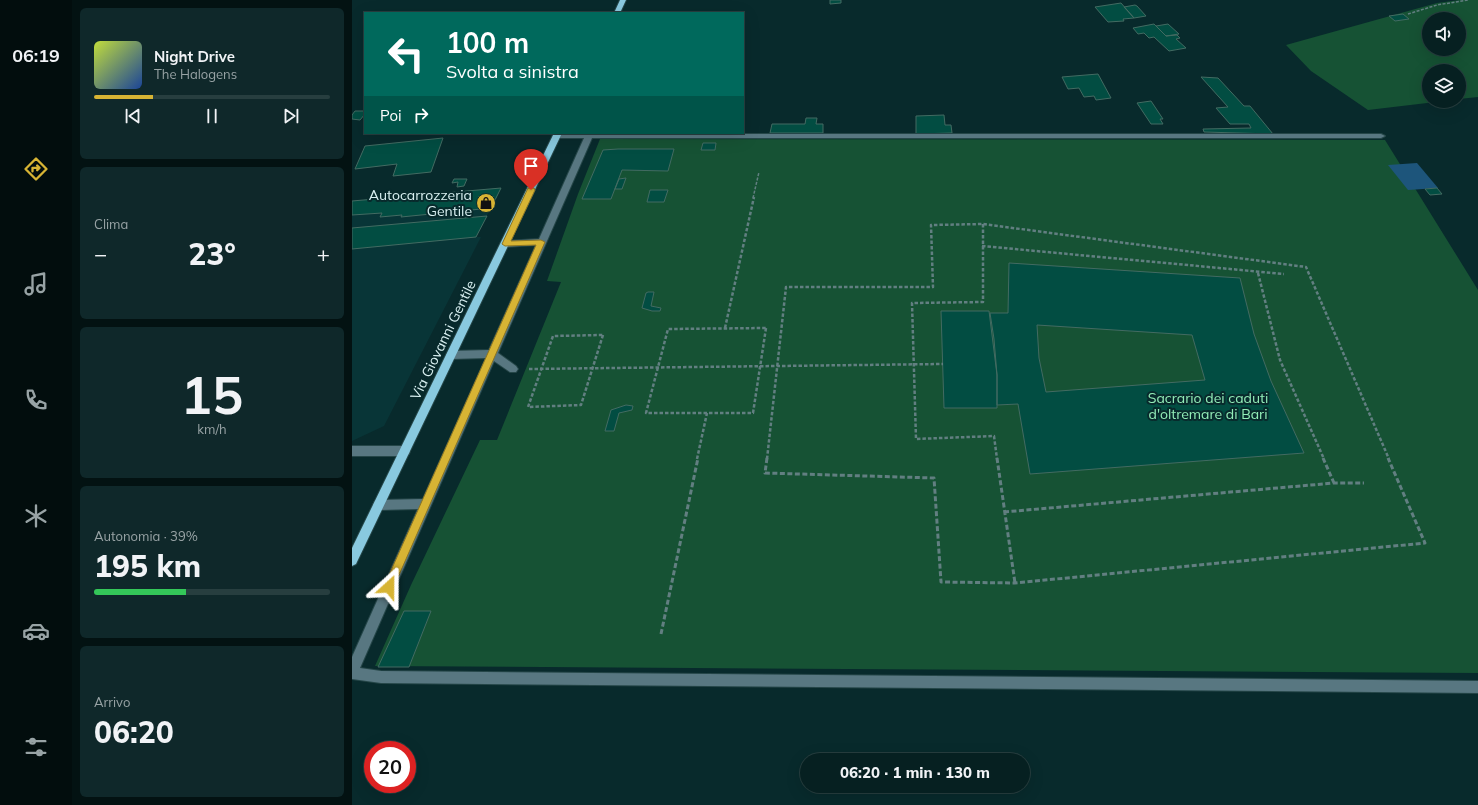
<!DOCTYPE html>
<html lang="it">
<meta charset="utf-8">
<style>
body{margin:0;font-family:Mulish,sans-serif;background:#0f282a;color:#f1f3f6;height:100vh;display:flex;flex-direction:column;font-size:15px;white-space:nowrap}
*{box-sizing:border-box;margin:0}
p{font-size:13px;color:#98a3a5}
.icon{flex:none;width:22px;height:22px;fill:none;stroke:currentColor;stroke-width:2;stroke-linecap:round;stroke-linejoin:round}
.map{position:relative;flex:1;overflow:hidden}
.panel{display:flex;flex-direction:column;gap:8px;padding:8px;background:#031212;width:280px}
.panel>*{flex:none}
.banner{position:absolute;left:12px;top:12px;width:380px;height:122px;border-radius:0px;box-shadow:0 4px 16px #0002,0 0 0 1px #273e3f;background:#00695c;color:#fff;overflow:hidden}
.controls{position:absolute;left:1070px;top:12px;display:grid;gap:8px}
.controls a{display:grid;place-items:center;width:44px;height:44px;border-radius:50%;background:#062021;box-shadow:0 4px 16px #0002,0 0 0 1px #273e3f;font-size:20px}
.speed{position:absolute;left:12px;top:741px;display:flex;gap:8px;font-size:20px;font-weight:700;text-align:center}
.speed>*{display:grid;place-content:center;width:52px;height:52px;border-radius:50%;background:#062021;box-shadow:0 4px 16px #0002,0 0 0 1px #273e3f;line-height:1}
.speed .limit{border:6px solid #d22;background:#fff;color:#111}
.pin{position:absolute;display:grid;place-items:center;width:34px;height:34px;color:#fff;margin:-41px -17px;border-radius:50% 50% 50% 0;rotate:-45deg;box-shadow:0 0 4px #0007}
.pin .icon{rotate:45deg}
.me{position:absolute;width:44px;margin:-22px;rotate:24deg;stroke-linejoin:round;filter:drop-shadow(0 0 3px #0008)}
.turn{display:flex;align-items:center;gap:14px;height:84px;padding:0 16px;font-size:18px}
.turn .icon{width:52px;height:52px;stroke-width:2.5}
.turn b{display:block;font-size:28px;line-height:34px}
.then{display:flex;align-items:center;height:38px;padding:0 16px;background:#0003;gap:8px;font-size:15px}
.big{font-size:30px;font-weight:800;line-height:1.1}
.panel .tile{flex:1;display:flex;flex-direction:column;justify-content:center;gap:6px;min-width:0;padding:0 14px;border-radius:6px;background:#0f282a}
.panel .dial{align-items:center;gap:0}
.dial b{font-size:52px;line-height:1}
.song{display:flex;align-items:center;gap:12px}
.cover{width:48px;height:48px;border-radius:6px;background:linear-gradient(135deg,hsl(70 70% 55%),hsl(220 70% 35%))}
.played{height:4px;border-radius:2px;background:linear-gradient(90deg,#d7b434 25%,#273e3f 25%)}
.keys{display:flex;justify-content:space-around;direction:ltr}
.heat{display:flex;justify-content:space-between;align-items:center;font-size:22px;direction:ltr}
.charge{height:6px;border-radius:3px;background:linear-gradient(90deg,#34c759 39%,#273e3f 0)}
.trip{position:absolute;left:448px;top:753px;width:230px;height:40px;border-radius:20px;background:#062021;box-shadow:0 4px 16px #0002,0 0 0 1px #273e3f;font-weight:800;line-height:40px;text-align:center}
main{display:flex;flex:1;min-height:0}
.dock{display:flex;flex-direction:column;width:72px;justify-content:space-around;align-items:center;background:#020d0d;color:#98a3a5}
.dock .icon{width:28px;height:28px}
.dock .current{color:#d7b434}
.dock b{font-size:18px;color:#f1f3f6}
.map>svg:first-child{display:block}
.built{fill:#083537}
.green{fill:#165234;fill-rule:evenodd}
.water{fill:#1d557b}
.building{fill:#024d42;stroke:#436b62;fill-rule:evenodd}
.lines{fill:none;stroke-linecap:round;stroke-linejoin:round}
.minor-casing{stroke:#254648;stroke-width:2}
.major-casing{stroke:#254648;stroke-width:2}
.path-far2{stroke:#627f81;stroke-width:1.5;stroke-dasharray:3 1.5;stroke-linecap:butt}
.path-far1{stroke:#627f81;stroke-width:2.5;stroke-dasharray:3.5 2;stroke-linecap:butt}
.path{stroke:#627f81;stroke-width:3;stroke-dasharray:5 2.5;stroke-linecap:butt}
.minor{fill:#587781;fill-rule:evenodd}
.major{fill:#89c9df;fill-rule:evenodd}
.route{fill:#d7b434;stroke:#8c7522}
.labels{text-anchor:middle;stroke-width:4;stroke-linejoin:round;paint-order:stroke}
.poi-label{font-size:14px;fill:#daf1f2;stroke:#082a2c;text-anchor:end}
.street-label{font-size:14px;fill:#daf1f2;stroke:#082a2c}
.park-label{font-size:14px;fill:#92edb8;stroke:#082a2c}
</style>
<main>
<nav class="dock">
<b>06:19</b>
<svg class="icon current" aria-label="directions" viewBox="0 0 24 24"><path d="M12 3l9 9-9 9-9-9zM9 14v-3h6M13 9l2 2-2 2"/></svg>
<svg class="icon" aria-label="music" viewBox="0 0 24 24"><path d="M9 18V5l10-2v13"/><circle cx="6" cy="18" r="3"/><circle cx="16" cy="16" r="3"/></svg>
<svg class="icon" aria-label="phone" viewBox="0 0 24 24"><path d="M5 4h4l2 5-3 2q2 4 5 5l2-3 5 2v4C11 20 4 13 5 4z"/></svg>
<svg class="icon" aria-label="climate" viewBox="0 0 24 24"><path d="M12 3v18M4 7l16 10M4 17L20 7"/></svg>
<svg class="icon" aria-label="car" viewBox="0 0 24 24"><path d="M5 17H2v-5l4-1 3-4h7l3 4 3 1v5h-3M9 17h6M6 11h13"/><circle cx="7" cy="17" r="2"/><circle cx="17" cy="17" r="2"/></svg>
<svg class="icon" aria-label="filters" viewBox="0 0 24 24"><path d="M4 7h16M4 17h16"/><circle cx="9" cy="7" r="2"/><circle cx="15" cy="17" r="2"/></svg>
</nav>
<section class="panel">
<div class="tile">
<div class="song"><i class="cover"></i><div><b>Night Drive</b><p>The Halogens</p></div></div>
<div class="played"></div>
<div class="keys"><svg class="icon" aria-label="previous" viewBox="0 0 24 24"><path d="M18 5L8 12l10 7zM5 5v14"/></svg><svg class="icon" aria-label="pause" viewBox="0 0 24 24"><path d="M8 5v14M16 5v14"/></svg><svg class="icon" aria-label="next" viewBox="0 0 24 24"><path d="M6 5l10 7-10 7zM19 5v14"/></svg></div>
</div>
<div class="tile"><p>Clima</p>
<div class="heat"><a>−</a><b class="big">23°</b><a>+</a></div>
</div>
<div class="tile dial"><b>15</b><p>km/h</p></div>
<div class="tile"><p>Autonomia · 39%</p><b class="big">195 km</b><div class="charge"></div></div>
<div class="tile"><p>Arrivo</p><b class="big">06:20</b></div>
</section>
<div class="map">
<svg width="1126" height="805" viewBox="0 0 1126 805">
<rect width="100%" height="100%" fill="#082a2c"/>
<path class="built" d="M149,188l-25,49h5l-97,189 -32,15v-240z"/>
<path class="green" d="M1108,0h18v97l-19,2v-28h-30v30h15l-76,9 -57,-39 -25,-26 151,-42zM1077,19h30v30h-30z
M248,139l785,1 93,150v383l-1103,-7 36,-81 69,-145h17l64,-158 -14,-1 31,-87z"/>
<path class="water" d="M1065,163l21,25 -30,2 -20,-25z"/>
<path class="building" d="M478,0h11v3l-11,1z
M769,3l13,15 -11,1 1,2 -16,1 -13,-15z
M783,5l2,1 9,10 -12,2 -10,-11z
M1051,14l6,5 -14,2 -6,-5z
M802,24l12,12 11,-1 3,3 -4,1 10,9 -17,3 -15,-14 -5,1 -5,-5 -6,1 -5,-6z
M816,24l11,10 -13,2 -10,-10z
M746,74l13,24 -15,2 -2,-4 -10,1 -5,-9 -11,1 -6,-12z
M849,77l17,1 26,28h6l23,28 -69,-2 -1,-3 48,-1 -2,-4h-19l-14,-16 12,-1z
M799,101l12,18h-3l3,5h-12l-14,-21z
M3,111h10v3l-5,6 -8,-1v-4z
M592,115l1,10h6l1,8 -36,1v-18z
M454,118h11l-1,6h7v9h-53l2,-9h33z
M91,138l-12,34 -38,4 4,-12 -42,5 10,-23z
M351,143h13l-1,7h-14z
M266,149h56l-6,22 -46,-1 -11,29h-29l21,-49z
M274,178l-4,11h-7l4,-10z
M102,179h13l-3,7 -7,1 1,-5 -6,1z
M149,188l-10,20 -90,9 1,-2 -22,2 2,-4 -30,2v-14z
M1085,188l5,6 -12,1 -5,-6z
M298,190h18l-4,12h-17z
M135,216l-11,21 -124,12v-21z
M657,263l231,15 14,56 17,47 33,72 -274,21 -12,-70 -21,1v-30l-3,-36 -4,-26h18zM685,325l155,10 13,45 -159,12 -7,-34z
M296,292h6l-3,14 10,2 -1,3h-8l-10,-3 4,-15z
M589,311h48l8,64v33h-53z
M274,405l7,1 -1,4 -13,3 -5,18h-9l6,-21z
M52,611h27l-22,56h-31z"/>
<g class="lines">
<defs>
<path id="minor" d="M202,134h827l4,2 -4,2h-789l-94,215 18,13 2,3 -2,3h-6l-16,-11 -134,307 21,3 1097,10v12l-1097,-10 -29,-4v-22l66,-148 -39,1 -4,-1 -2,-4 2,-4 4,-1 44,-1 63,-141 -35,1 -3,-1 -2,-3 2,-3 3,-1 38,-1 47,-105 -31,2 -4,-3 4,-3 34,-2 45,-101h-30z
M0,446h53l4,2 1,3 -1,3 -4,2h-53z"/>
<path id="major" d="M268,0h6l-6,13h-6z
M202,133h8l-206,431 -4,2v-18z"/>
</defs>
<use href="#minor" class="minor-casing"/>
<use href="#major" class="major-casing"/>
<path class="path-far2" d="M1056,14l29,-9 31,-5
M401,198l6,-26"/>
<path class="path-far1" d="M631,224v78l-71,1 4,136 78,-3 3,23
M630,246l302,28
M906,273l22,87 44,99
M373,328l29,-131
M414,328l-13,85h-107l22,-84z
M251,335l-22,70 -53,2 25,-71z
M177,369l414,-5
M345,459l10,-46
M415,459l19,-172h147l-2,-62 52,-1 323,43 83,192"/>
<path class="path" d="M415,458l-2,15 169,5 7,104 74,1 410,-40 -37,-85
M645,458l18,125
M971,458l11,25
M652,512l330,-29h30
M309,634l37,-176"/>
<use href="#minor" class="minor"/>
<use href="#major" class="major"/>
</g>
<path class="route" d="M176,188h6l1,2 -24,51 30,-1 4,2 -153,349 -3,2 -4,-2 -2,-4 2,-3 151,-339 -31,1 -3,-2z"/>
<defs>
<symbol id="shop-disc" viewBox="-11 -11 22 22"><circle r="9.5" fill="#d7b434" stroke="#082a2c"/><path d="M-5-2.5h2.3a2.7 3.5 0 0 1 5.4 0H5L5.5 6h-11ZM-1.5-2.5h3a1.5 2.3 0 0 0-3 0Z" fill="#111"/></symbol>
</defs>
<g fill-rule="evenodd">
<use href="#shop-disc" x="123" y="192" width="22" height="22"/>
</g>
<g class="labels">
<g class="poi-label">
<text x="120" y="200">Autocarrozzeria<tspan x="120" dy="16">Gentile</tspan></text>
</g>
<g class="street-label">
<text transform="translate(91 340) rotate(-64)" y="5">Via Giovanni Gentile</text>
</g>
<g class="park-label">
<text x="856" y="403">Sacrario dei caduti<tspan x="856" dy="16">d'oltremare di Bari</tspan></text>
</g>
</g>
</svg>
<div class="controls">
<a><svg class="icon" aria-label="sound" viewBox="0 0 24 24"><path d="M4 9h4l5-4v14l-5-4H4zM17 9q2 3 0 6"/></svg></a>
<a><svg class="icon" aria-label="layers" viewBox="0 0 24 24"><path d="M12 4l9 5-9 5-9-5zM3 14l9 5 9-5"/></svg></a>
</div>
<div class="speed"><div class="limit">20</div></div>
<div class="pin" style="left:179px;top:190px;background:#d93025"><svg class="icon" aria-label="arrive" viewBox="0 0 24 24"><path d="M6 21V4h12l-3 4 3 4H6"/></svg></div>
<svg class="me" style="left:37px;top:587px" viewBox="-20 -20 40 40"><path d="M0-17L14 15 0 8-14 15z" fill="#d7b434" stroke="#fff" stroke-width="4"/></svg>
<div class="trip">06:20 · 1 min · 130 m</div>
<div class="banner">
<div class="turn"><svg class="icon" aria-label="left" viewBox="0 0 24 24"><path d="M17 20v-9H6M10 6l-5 5 5 5"/></svg><div><b>100 m</b>Svolta a sinistra</div></div>
<div class="then">Poi<svg class="icon" aria-label="right" viewBox="0 0 24 24"><path d="M7 20v-9h11M14 6l5 5-5 5"/></svg></div>
</div>
</div>
</main>
